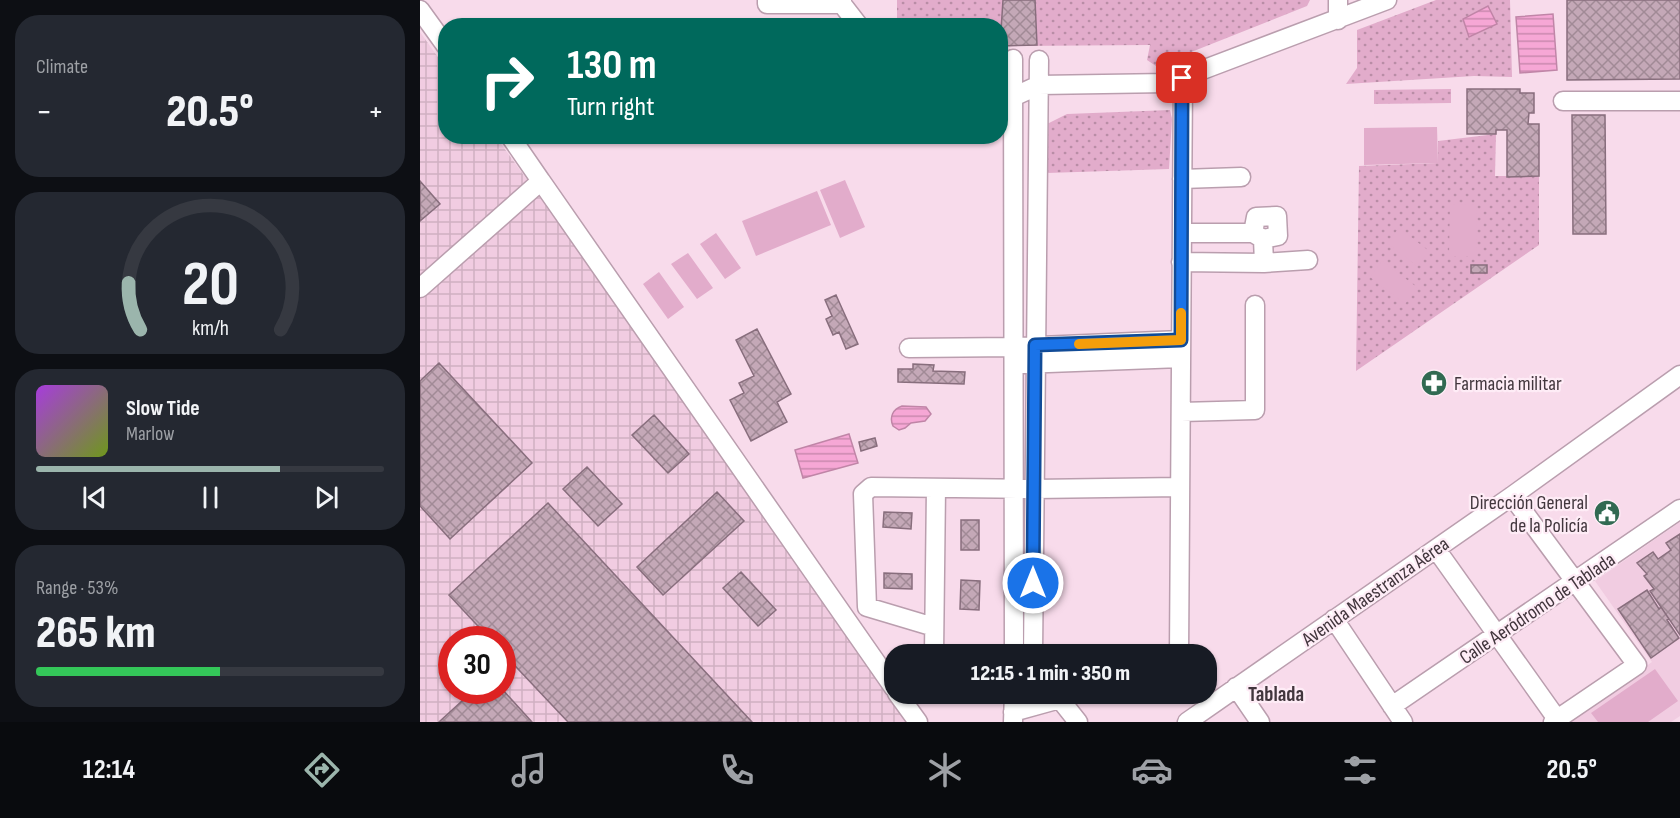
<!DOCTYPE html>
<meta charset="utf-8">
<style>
body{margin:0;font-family:"Sofia Sans Condensed",sans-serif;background:#242831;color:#f1f3f6;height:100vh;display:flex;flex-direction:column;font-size:22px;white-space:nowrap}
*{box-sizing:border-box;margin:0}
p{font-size:20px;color:#9ea1a6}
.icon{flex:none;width:33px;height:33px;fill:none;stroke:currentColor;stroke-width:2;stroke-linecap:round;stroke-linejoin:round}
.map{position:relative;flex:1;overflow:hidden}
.panel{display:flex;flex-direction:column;gap:15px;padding:15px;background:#0d0f14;width:420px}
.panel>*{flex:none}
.guide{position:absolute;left:18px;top:18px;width:570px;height:126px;border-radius:24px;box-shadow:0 2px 4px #0004;background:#00695c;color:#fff;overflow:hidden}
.speed{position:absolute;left:18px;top:626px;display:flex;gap:12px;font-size:30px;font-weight:700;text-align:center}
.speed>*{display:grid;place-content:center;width:78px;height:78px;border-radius:50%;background:#171b24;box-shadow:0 2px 4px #0004;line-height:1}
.speed .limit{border:9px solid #d22;background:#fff;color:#111}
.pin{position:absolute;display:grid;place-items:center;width:51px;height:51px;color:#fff;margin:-26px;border-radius:12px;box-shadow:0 3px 9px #0006}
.me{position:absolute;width:66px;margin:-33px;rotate:0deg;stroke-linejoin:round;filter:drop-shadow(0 0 4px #0008)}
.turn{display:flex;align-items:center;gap:21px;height:126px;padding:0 30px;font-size:27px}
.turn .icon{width:78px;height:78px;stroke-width:2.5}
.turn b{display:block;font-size:42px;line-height:51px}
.big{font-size:45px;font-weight:800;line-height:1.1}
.panel .tile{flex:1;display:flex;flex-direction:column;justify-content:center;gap:9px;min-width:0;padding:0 21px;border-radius:24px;background:#242831}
.panel .dial{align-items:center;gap:0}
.dial svg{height:156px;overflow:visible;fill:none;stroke:#363941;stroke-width:7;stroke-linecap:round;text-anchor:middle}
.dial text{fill:#f1f3f6;stroke:none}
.song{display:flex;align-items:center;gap:18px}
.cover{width:72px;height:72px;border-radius:9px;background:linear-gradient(135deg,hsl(280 70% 55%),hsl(80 70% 35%))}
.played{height:6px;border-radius:3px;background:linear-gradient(90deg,#9bb5ac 70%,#363941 70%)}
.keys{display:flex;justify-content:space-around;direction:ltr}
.heat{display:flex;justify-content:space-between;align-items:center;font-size:33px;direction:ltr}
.charge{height:9px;border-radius:4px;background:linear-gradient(90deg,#34c759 53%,#363941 0)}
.trip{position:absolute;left:464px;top:644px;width:333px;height:60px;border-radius:24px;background:#171b24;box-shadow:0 2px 4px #0004;font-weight:800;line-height:60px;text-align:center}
.menu{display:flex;height:96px;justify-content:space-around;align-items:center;background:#090b0e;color:#9ea1a6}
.menu .icon{width:42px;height:42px}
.menu .active{color:#9bb5ac}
.menu b{font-size:27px;color:#f1f3f6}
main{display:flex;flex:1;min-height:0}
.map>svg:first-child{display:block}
.built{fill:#f1cce1}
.industrial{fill:url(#industrial-grid);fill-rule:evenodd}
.grass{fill:url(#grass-dots)}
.garden{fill:#e2accb}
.water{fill:url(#water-rules);stroke:#c085a7;stroke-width:1.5}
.building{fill:url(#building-cross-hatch);stroke:#886e7d;stroke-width:1.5}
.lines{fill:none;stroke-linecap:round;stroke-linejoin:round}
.minor-casing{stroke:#ba9eae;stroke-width:21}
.minor{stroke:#fff;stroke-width:18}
.route-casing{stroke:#114b97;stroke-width:15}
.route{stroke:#1a73e8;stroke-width:10}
.slow{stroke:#f59e0b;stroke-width:10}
.labels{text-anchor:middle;stroke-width:4.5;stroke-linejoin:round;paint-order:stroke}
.poi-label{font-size:20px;fill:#42363d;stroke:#feecf6;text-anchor:start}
.street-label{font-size:20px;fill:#42363d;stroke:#feecf6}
.neighbourhood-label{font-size:21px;font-weight:bold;fill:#42363d;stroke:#feecf6}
</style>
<main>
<section class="panel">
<div class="tile"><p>Climate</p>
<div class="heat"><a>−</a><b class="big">20.5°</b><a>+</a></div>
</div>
<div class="tile dial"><svg viewBox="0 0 100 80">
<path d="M14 69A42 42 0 1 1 86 69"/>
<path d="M14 69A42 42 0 0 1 8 45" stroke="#9bb5ac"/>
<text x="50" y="56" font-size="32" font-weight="700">20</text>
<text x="50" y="72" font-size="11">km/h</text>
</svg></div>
<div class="tile">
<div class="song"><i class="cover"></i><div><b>Slow Tide</b><p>Marlow</p></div></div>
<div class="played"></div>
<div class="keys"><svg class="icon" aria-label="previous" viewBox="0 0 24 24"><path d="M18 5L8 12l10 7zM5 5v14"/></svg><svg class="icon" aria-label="pause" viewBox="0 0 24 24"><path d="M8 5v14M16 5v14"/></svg><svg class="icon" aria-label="next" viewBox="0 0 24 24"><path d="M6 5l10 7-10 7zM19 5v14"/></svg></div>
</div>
<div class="tile"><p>Range · 53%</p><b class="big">265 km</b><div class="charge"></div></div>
</section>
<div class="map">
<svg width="1260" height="722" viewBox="0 0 1260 722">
<defs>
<pattern id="industrial-grid" width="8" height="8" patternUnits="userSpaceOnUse" patternTransform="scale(1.5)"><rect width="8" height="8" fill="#f1cce1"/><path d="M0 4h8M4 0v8" fill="none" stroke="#d0b0c2"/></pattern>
<pattern id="grass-dots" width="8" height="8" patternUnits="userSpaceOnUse" patternTransform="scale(1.5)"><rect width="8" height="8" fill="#e2accb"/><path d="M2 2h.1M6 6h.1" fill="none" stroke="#b98da6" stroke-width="1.8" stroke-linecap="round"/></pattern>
<pattern id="water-rules" width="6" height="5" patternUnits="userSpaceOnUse" patternTransform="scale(1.5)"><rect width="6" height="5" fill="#f6a7d5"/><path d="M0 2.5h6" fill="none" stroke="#c989ae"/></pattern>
<pattern id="building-cross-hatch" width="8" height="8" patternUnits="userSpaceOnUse" patternTransform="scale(1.5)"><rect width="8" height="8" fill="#c4a8b7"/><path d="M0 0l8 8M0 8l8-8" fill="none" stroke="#a18a96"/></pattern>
</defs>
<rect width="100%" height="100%" fill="#f8dbeb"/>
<path class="built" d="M1260,522v194l-9,6h-103l84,-60 -57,-81z"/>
<path class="industrial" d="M0,32l25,35 1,69 50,1 177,244 235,341h-488zM32,639h50v51h-50z"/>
<path class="grass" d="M477,0h413l-3,6 -151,60 -9,-6 3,-15 -149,1 -1,-20h-103z
M1016,0h74l2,77 -38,-1 -128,8 11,-16v-38z
M1031,89v14l-77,1v-14z
M750,110l2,9 -3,50 -122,4 -2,-48 22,-11z
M1076,134l-1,42h44v69l-183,126 3,-205 79,-3v-22z"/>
<path class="garden" d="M1017,127l1,36 -74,2v-37z
M425,180l20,47 -25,11 -20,-48z
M397,191l14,34 -75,31 -14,-35z
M1030,204l27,1 -1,51h-27z
M979,228l30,23 -12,15 -30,-23z
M296,233l25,35 -16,11 -25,-35z
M268,253l25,35 -16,11 -26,-35z
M962,261l36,27 -13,16 -35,-27z
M239,272l25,35 -16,12 -25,-35z
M1235,669l23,32 -30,21h-50l-7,-9z"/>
<path class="water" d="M1068,6l9,18 -28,13 -6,-18z
M1133,14l4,56 -37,3 -4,-56z
M482,406l24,1 5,7 -6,7 -14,2 -6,5 -6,2 -6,-4c-4,-9 0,-17 9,-20z
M429,434l9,29 -55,15 -8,-28z"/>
<path class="building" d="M583,0h32l2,45 -37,1z
M1147,0h113v79l-113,1z
M1047,89h53v4h14v20h-5l-1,11h11v52l-32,1v-47h-11v4h-29z
M1152,115h33l1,119h-33z
M0,181l20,23 -20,17z
M1051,265h16v8h-16z
M416,295l22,49 -12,5 -7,-17 -6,3 -7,-16 6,-3 -7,-16z
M337,329l34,65 -14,8 10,20 -36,19 -21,-41 14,-7 -5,-10 15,-7 -18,-36z
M19,363l93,100 -82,76 -30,-33v-125z
M493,364l21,1 -1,6 32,1 -1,12 -66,-2v-13h15z
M234,415l35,39 -21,19 -36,-38z
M455,438l2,8 -16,5 -2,-9z
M167,467l35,37 -24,22 -35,-37z
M297,492l27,29 -81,74 -26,-28z
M128,503l204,219h-184l-66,-70v-13h-12l-41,-44z
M464,512l28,1 -1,16 -28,-2z
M541,520h18v30h-18z
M1260,534v101l-30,-44 4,-2 -10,-13 3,-2 -10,-11 16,-11 5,7 13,-9 -5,-7z
M321,572l35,38 -18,16 -35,-38z
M464,573l28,1v15l-28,-1z
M541,580l19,1 -1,29 -19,-1z
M1227,590l12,19 2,-2 8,12 -2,1 12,18 -28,20 -33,-49z
M82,689l30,33h-93l35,-32z"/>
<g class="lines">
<defs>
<path id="minor" d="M347,0v4h75
M422,0v4l17,22
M0,10l26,36
M918,20v-20
M593,59l1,595
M582,97h11l26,-12 129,-2 219,-83
M1143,101h117
M762,179l59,-2
M121,181l353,507
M762,233h71
M843,239l15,-3 -1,-20 -21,1 -3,16 10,6 1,24
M761,262l83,1 44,-3
M0,288l121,-107 -31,-45
M489,348l105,-1 167,-7
M602,364l159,-6
M761,412l74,-2v-105
M1092,496l125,169 -84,57
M1016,549l121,170
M914,619l69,103
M514,627l-67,-20 -4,-113 8,-7 163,2 146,-2
M514,654l2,-166
M613,654l6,-594
M759,654l4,-576
M816,687l24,35
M477,693l21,29
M635,693l23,29
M972,706l288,-197
M593,712l47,-13
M593,722l1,-29
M767,722l325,-226 168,-121"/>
</defs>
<use href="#minor" class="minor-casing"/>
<use href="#minor" class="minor"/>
</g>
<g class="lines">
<defs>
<path id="route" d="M613,583l2,-238 146,-5 1,-262"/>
</defs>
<use href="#route" class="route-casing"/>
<use href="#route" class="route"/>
<path class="slow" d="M659,344l102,-4v-27"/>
</g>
<defs>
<symbol id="pharmacy-disc" viewBox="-11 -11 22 22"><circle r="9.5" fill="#316a52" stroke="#feecf6"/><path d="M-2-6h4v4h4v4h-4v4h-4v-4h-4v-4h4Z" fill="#fff"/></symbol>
<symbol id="civic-disc" viewBox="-11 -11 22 22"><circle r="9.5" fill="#316a52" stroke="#feecf6"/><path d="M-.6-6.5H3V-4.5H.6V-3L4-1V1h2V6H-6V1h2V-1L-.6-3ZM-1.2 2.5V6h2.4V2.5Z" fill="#fff"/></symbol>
</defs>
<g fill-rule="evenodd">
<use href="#pharmacy-disc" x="999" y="368" width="30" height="30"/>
<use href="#civic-disc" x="1172" y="498" width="30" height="30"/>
</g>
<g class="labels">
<g class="poi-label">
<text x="1034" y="390">Farmacia militar</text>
<text x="1168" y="509" text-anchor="end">Dirección General<tspan x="1168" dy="23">de la Policía</tspan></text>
</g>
<g class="street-label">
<text transform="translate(955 591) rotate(-35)" y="7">Avenida Maestranza Aérea</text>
<text transform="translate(1117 608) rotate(-34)" y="7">Calle Aeródromo de Tablada</text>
</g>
<g class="neighbourhood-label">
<text x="856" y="701">Tablada</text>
</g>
</g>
</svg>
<div class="speed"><div class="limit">30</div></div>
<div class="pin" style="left:762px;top:78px;background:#d93025"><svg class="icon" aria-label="arrive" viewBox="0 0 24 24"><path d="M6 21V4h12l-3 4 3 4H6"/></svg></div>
<svg class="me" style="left:613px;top:583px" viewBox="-20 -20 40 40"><circle r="17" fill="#1a73e8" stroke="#fff" stroke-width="3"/><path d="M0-11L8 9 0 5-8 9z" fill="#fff"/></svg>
<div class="trip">12:15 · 1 min · 350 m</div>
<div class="guide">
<div class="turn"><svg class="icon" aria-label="right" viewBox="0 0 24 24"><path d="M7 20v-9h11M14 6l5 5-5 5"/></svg><div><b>130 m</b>Turn right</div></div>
</div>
</div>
</main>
<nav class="menu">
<b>12:14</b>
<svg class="icon active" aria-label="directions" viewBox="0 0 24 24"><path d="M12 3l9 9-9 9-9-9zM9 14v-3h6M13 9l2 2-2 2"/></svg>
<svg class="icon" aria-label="music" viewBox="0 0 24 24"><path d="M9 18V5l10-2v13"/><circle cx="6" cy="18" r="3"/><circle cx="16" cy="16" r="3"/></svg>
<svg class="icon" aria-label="phone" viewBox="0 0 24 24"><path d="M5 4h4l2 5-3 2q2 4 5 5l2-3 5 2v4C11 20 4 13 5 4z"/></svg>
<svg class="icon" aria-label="climate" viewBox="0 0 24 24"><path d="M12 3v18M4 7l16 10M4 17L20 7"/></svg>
<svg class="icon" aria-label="car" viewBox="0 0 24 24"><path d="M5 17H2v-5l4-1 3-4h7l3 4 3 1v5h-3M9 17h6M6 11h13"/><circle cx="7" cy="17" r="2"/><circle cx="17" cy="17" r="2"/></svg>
<svg class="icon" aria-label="filters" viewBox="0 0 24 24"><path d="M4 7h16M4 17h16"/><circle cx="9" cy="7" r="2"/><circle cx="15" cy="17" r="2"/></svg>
<b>20.5°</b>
</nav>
